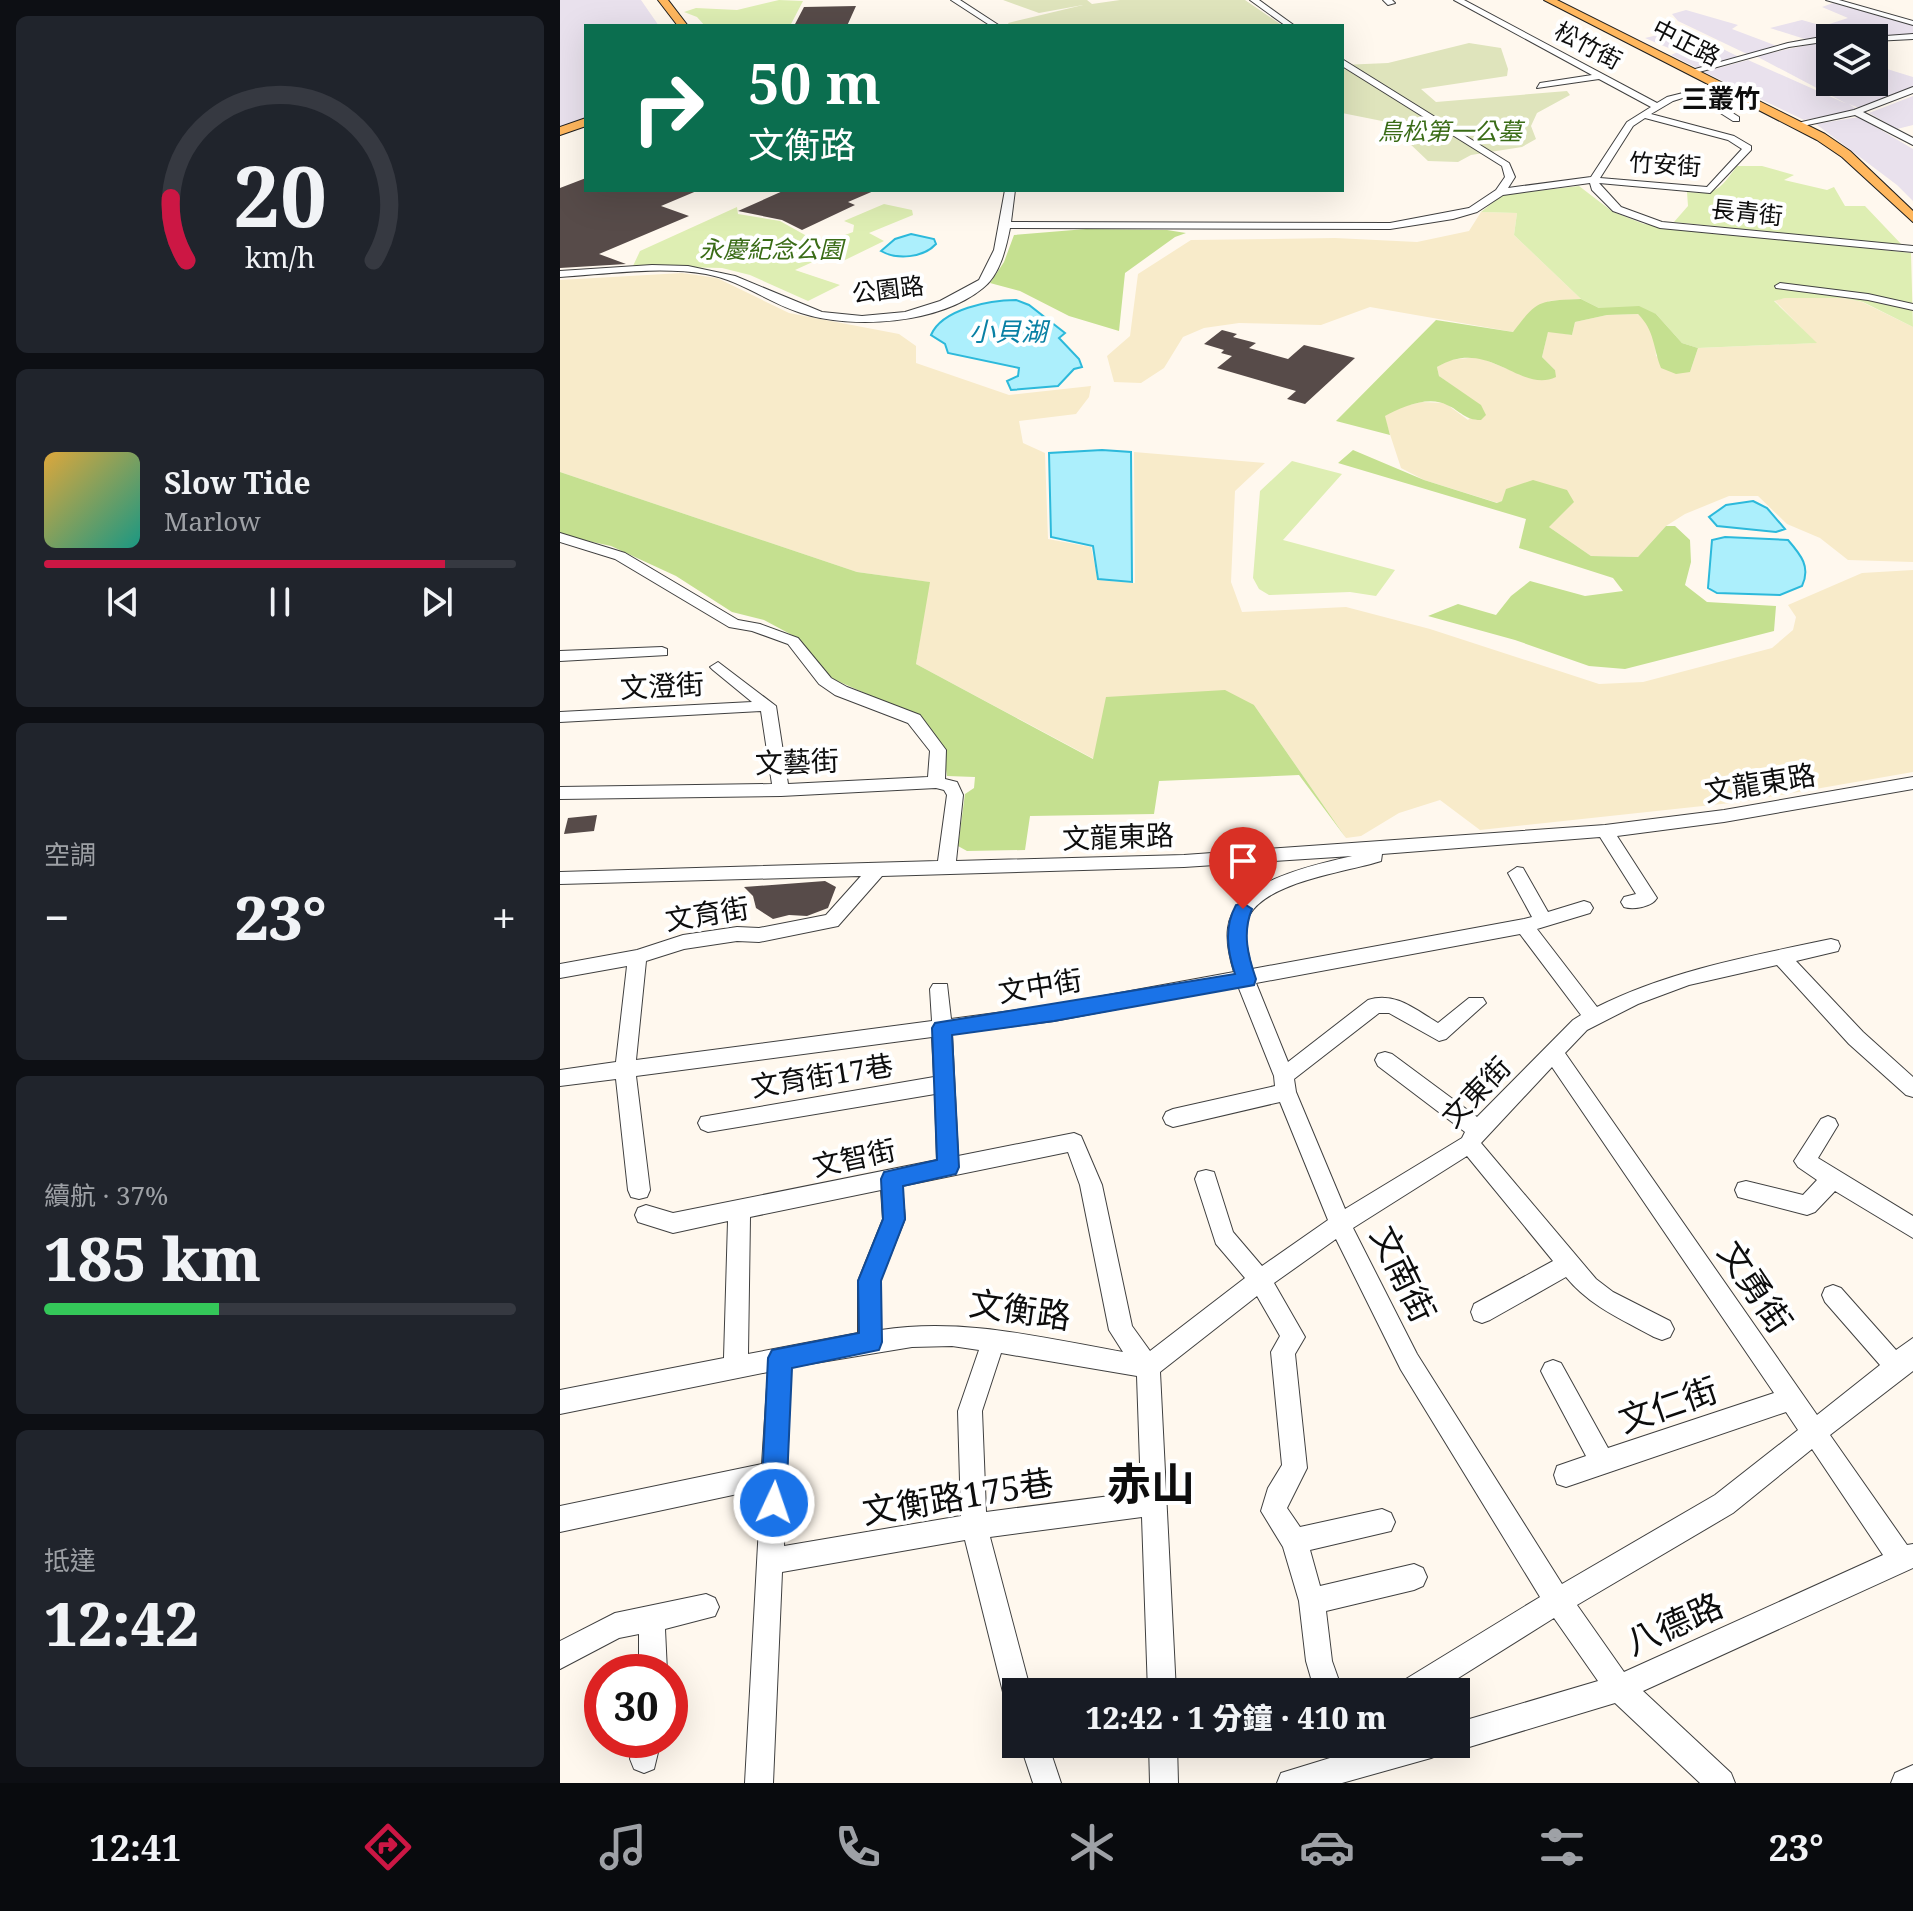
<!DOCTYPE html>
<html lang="zh-TW">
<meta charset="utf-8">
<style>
body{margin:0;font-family:"Noto Serif","Noto Sans TC",serif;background:#20242c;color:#f1f3f6;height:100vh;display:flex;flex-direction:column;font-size:30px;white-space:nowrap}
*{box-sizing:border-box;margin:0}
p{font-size:26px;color:#9ea1a6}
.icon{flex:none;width:44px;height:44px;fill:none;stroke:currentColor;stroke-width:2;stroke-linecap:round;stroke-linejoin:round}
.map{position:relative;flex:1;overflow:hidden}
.panel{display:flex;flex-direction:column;gap:16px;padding:16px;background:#0d0f14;width:560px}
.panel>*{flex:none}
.top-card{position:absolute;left:24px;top:24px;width:760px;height:168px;border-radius:0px;box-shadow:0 8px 32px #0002;background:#0b6e4f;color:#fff;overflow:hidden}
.tools{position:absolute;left:1256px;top:24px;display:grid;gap:16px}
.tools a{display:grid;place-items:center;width:72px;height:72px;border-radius:0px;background:#171b24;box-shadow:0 8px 32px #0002;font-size:40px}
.speed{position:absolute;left:24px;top:1654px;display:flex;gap:16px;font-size:40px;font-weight:700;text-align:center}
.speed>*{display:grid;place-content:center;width:104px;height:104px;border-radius:50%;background:#171b24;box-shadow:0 8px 32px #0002;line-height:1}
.speed .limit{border:12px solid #d22;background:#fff;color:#111}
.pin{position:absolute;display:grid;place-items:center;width:68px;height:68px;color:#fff;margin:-82px -34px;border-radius:50% 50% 50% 0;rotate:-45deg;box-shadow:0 0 8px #0007}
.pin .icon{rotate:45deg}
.me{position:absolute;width:88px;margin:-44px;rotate:3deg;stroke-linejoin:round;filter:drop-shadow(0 0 6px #0008)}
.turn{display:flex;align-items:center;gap:28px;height:168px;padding:0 32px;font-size:36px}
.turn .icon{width:104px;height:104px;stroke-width:2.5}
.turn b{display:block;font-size:56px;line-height:68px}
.big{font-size:60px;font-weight:800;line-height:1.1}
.panel .tile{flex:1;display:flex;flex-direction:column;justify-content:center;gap:12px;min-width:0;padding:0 28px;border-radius:12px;background:#20242c}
.panel .dial{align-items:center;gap:0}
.dial svg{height:208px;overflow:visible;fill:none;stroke:#363941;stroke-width:7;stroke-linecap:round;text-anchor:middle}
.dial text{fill:#f1f3f6;stroke:none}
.song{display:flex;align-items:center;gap:24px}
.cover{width:96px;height:96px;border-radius:12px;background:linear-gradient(135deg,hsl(40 70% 55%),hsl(170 70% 35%))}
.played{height:8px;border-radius:4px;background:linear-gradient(90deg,#cc1744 85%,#363941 85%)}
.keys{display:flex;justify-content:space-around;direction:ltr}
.heat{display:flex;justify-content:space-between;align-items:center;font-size:44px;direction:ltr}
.charge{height:12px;border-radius:6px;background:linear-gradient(90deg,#34c759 37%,#363941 0)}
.trip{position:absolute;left:442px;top:1678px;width:468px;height:80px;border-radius:0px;background:#171b24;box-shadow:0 8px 32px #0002;font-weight:800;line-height:80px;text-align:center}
.menu{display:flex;height:128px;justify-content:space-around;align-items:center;background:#090b0e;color:#9ea1a6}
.menu .icon{width:56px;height:56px}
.menu .active{color:#cc1744}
.menu b{font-size:36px;color:#f1f3f6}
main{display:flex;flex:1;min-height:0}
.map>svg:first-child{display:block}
.industrial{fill:#e9e1ed}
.farmland{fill:#f8ebca}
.green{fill:#deeeb3}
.forest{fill:#c5e090}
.cemetery{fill:#dfe4bc}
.water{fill:#aceffc;stroke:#2cb9db;stroke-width:2}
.building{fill:#574b49}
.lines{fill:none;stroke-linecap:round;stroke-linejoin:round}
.minor-casing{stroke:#404040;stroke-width:2}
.major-casing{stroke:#1e1e1e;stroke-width:2}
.minor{fill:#fff;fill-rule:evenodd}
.major{fill:#ffb75e;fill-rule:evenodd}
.route{fill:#1a73e8;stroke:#114b97;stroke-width:2}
.labels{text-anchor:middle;stroke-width:8;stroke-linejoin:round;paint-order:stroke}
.far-street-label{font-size:24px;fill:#0d0d0d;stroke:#fff}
.far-park-label{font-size:24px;font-style:italic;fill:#3a6c17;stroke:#fff}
.far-neighbourhood-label{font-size:26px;font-weight:bold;fill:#0d0d0d;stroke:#fff}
.far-water-label{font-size:26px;font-style:italic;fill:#0980a4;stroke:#fff}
.street-label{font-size:28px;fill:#0d0d0d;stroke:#fff}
.near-street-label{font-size:34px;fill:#0d0d0d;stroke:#fff}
.near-district-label{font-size:44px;font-weight:bold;fill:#0d0d0d;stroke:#fff}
</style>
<main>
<section class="panel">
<div class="tile dial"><svg viewBox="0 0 100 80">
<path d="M14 69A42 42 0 1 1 86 69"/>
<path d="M14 69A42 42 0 0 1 8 45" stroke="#cc1744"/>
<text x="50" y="56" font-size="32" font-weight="700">20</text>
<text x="50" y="72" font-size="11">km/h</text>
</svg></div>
<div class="tile">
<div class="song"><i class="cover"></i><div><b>Slow Tide</b><p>Marlow</p></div></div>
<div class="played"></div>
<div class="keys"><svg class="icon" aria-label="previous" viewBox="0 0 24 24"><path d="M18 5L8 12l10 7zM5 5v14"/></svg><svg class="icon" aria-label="pause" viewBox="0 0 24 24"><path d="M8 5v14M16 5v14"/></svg><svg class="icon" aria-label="next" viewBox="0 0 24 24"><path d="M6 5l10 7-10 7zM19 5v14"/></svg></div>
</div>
<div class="tile"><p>空調</p>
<div class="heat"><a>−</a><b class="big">23°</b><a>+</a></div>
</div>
<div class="tile"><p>續航 · 37%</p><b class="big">185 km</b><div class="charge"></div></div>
<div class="tile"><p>抵達</p><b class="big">12:42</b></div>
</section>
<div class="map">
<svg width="1353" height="1783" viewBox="0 0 1353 1783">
<rect width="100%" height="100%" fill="#fff8ee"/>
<path class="industrial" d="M0,0h81l18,26h-73v92l-26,10z
M1273,3l80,22v9l-32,5 -36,-7 -37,8 -38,-12 32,-8 21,6 25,-8 -26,-11z
M1126,10l52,15 -6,4 45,17 -28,9 -71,-34 -6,-7z
M1123,29l56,28 -42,11 -26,-13 7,-3 -33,-14z
M1262,42l8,3v37h44v-17l39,12v10l-54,21 -10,-4 9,6 -54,10 -100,-48 44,-12 99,44 -91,-48z
M1353,96v29l-16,4 -28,-16z
M1299,117l54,32v52l-16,-16 -81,-61z"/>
<path class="farmland" d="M921,212l36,1 -3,22 67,64 -32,2 -36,31 -143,-25 -49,18 -82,-2 -35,5 -21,9 -19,31 -23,15 -27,-1 -7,-26 23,-20 8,-62 53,-34 144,-2 82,4 52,-11z
M122,273l35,5 72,35 110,21 17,12v17l93,32 82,-9 -2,11 -13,17 -57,7 4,22 22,10 3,86 43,8 7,33 37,3 -1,-131 131,11 -30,28 -4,91 11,30 104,-5 84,22 169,55 44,-2 129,-34 21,-18 3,-13 -8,-12 74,-32 51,-3v202l-173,30 -260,28 -40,-30 -41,13 -38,23 -15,2 -92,-133 -160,54 -178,-95 13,-82 -72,-10 -297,-100v-192z
M1225,298h59l18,4 51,25v235l-65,-2 -28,-22 -33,-14 -29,-28h-29l-44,18 -19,12 -28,31 -47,-1 -42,-29 -47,-26 -4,2 -74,-23 -23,-12 -17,-52 16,-9 22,-5 23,1 23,17 13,-14 -42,-30 -2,-9 11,-7 30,-3 37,15 40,-2 -13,-13 6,-26 24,4 3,-13 32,-7 31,-1 10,10 7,17 1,15 34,16 8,-24 118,-5 -42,-43z"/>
<path class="green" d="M219,0l24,1 -13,25h-85l-8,-9 -13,-5 12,-4 41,2z
M1177,166h25l32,9 -10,5 43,10 7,-3 11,19h20l38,40 -229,-24 14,-16 -1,-14c31,2 32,-2 50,-26z
M1019,186l34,26 31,12 267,29 2,74 -50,-25 -19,-4h-59l-11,3 43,42 -119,5 -16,-5 -26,-29 -57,-6 -18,-9 -67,-64 3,-22 -36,-1 21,-17z
M324,204l28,6 1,5 -44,18 15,8 -41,20 -15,-6 -33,15 45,15 -32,16 -58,-26 -28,-7 -89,-2 7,-15 97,-44 1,7 42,7 41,23 32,-12 1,-7 -10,-4z
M732,461l50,13 -59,66 112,30 -19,26 -26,-4 -81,3 -10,-6 -6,-11 7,-87z"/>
<path class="forest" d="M526,229l81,1 19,3 -11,4 -50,36 -6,58 -50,-15 -49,-25 -30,-8 14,-21 10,-27z
M1021,299l18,9 40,-2 17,8 26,29 16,5 -8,24 -14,2 -15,-6c-8,-20 -6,-37 -23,-54l-31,1 -32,7 -3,13 -24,-3 -6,25 13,13 1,7c-36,17 -68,-41 -119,-10l2,9 42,29 5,10 -5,5c-17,0 -20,-9 -34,-15 -18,-10 -46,2 -62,11l5,19 -54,-14 100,-101 77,12c25,-33 26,-31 68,-33z
M793,450l71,30 73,23 5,-2 4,-12 27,-9 34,10 7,12 -25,25 42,29 47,1 28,-31h9l15,14 1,22 -6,23 22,17 69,4 -2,25 -149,38 -36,-3 -74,-26 -87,-24 30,-12 38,11 15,-19 19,-15 55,15 38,-5 -10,-13 -94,-30 7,-29 -188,-56z
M0,472l297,100 73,10 -14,82 177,95 13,-62 119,-7 29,15 92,133 -47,-63 -140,6 -5,33 -124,2 -5,34 -58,1 -9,-5 7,-52 9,-6 1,-11 -28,-1 -4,-27 -22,-31 -88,-39 -41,-44 -28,-15 -32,-8 -56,-36 -65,-30 -51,-11z"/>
<path class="cemetery" d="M443,0h84l5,4 28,-4h125l38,26h-273l-2,-3 75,-18 -44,8z
M909,43l32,5 7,21 -1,7 -86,13 15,13 131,-11 3,4 -33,18 -6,13 5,13 -14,8 -51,8 -13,7 -30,-1 -41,-39 -45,-9v-48l46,-2z"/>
<path class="water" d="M351,234l23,5 2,5c-13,14 -39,16 -55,7l14,-12z
M456,300l13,5 36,28 -6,5 20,21 3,8 -8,2 -16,17 -47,4 -4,-9 11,-5 1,-8 -71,-15 -3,-9 -14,-9c11,-26 59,-35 85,-35z
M542,450l29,2 1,130 -34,-3 -5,-33 -42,-9 -2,-84z
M1193,501l14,7 18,21 -9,3 -59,-6 -8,-9 17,-12z
M1165,537l63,3c13,15 23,27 14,46l-22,9 -63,-2 -9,-5 4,-48z"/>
<path class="building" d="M296,6l-9,20h-53l10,-19z
M26,178v12h113l-38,16 28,10 -90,38 27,10 -66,4v-80z
M225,190h91l-28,12 7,3 -53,25 -20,-10 -44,-9z
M662,330l15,4 -4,3 23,6 -7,5 39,11 16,-14 51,13 -50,46 -18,-5 9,-8 -79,-23 15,-12 -11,-3 3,-3 -20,-6z
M37,815l-3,16 -30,3 4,-16z
M265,881l11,6 -8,21 -21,8 -18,-1 -16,4 -17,-11 -3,-12 -9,-9z"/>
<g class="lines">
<defs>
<path id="minor" d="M391,0h9l40,26h-9z
M690,0h9l36,26h-9z
M823,0h9l3,3 -7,2z
M894,0h10l193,103 10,-6 56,-14v4l-22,6 38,24v4h-6l-41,-26 -19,6 -22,13 83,22 17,10v4l-41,43 -111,-10 22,24 41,15 251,24v6l-253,-24 -47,-17 -21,-21 -2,-7 -87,12 -26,17 -24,7 -63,10 -380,-1c-4,20 -10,47 -27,60 -44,36 -130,42 -182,25 -32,-10 -61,-33 -95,-39 -48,-8 -98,0 -146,3v-6l92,-6 36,1 47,10 87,36 40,4 43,-4 35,-11 39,-21 15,-30 11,-60h10l-4,32 379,1 79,-15 27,-18 9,-13 -3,-11 -160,-100v-7l167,104 6,14 -7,11 83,-11 36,-55 24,-15 -52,-28 -62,9 3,-5 52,-8zM1085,118l83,22 14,9 -35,38 -107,-9 33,-52z
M1266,0h13l74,21v4z
M1289,32l23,5 41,-3v5l-39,2v-3h-44v3l-41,6 -97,27 -4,-3 100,-28z
M1353,87v6l-50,19 50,26v7l-58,-30 -57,12 -5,-3 61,-14z
M1220,283l88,11 45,10v6l-45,-10 -92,-12 -1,-2z
M0,533l65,20 113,67 22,4 38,14 33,40 16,9 73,28 26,35 -1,29 12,3 6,13 -7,66 228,-6 421,-30 119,-15 189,-33v12l-189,33 -107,14 40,62c-5,9 -24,12 -33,9l-3,-5 3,-5 12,-3 -36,-57 -218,17 -1,7c-34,11 -111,20 -131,53 -9,16 -2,39 2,55l272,-50 8,-2 -24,-44 9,-6 6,1 25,44 36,-11 6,2 3,5 -3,5 -53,16 60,78c74,-37 154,-51 234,-68l7,2 2,5 -2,5 -42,10 67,71 50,45v20l-7,-2 -57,-51 -72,-79 -88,20 -51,19 -51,26 -22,23 252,362 63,-50 -55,-63 -3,-7 3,-7 8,-3 8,3 55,62 17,-12v33l-83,64 77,110 6,-1v24l-270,123 88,82 4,10h-35l-85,-80 -159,48 -10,-4 -1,-3h11v-21l142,-42 -44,-63 -118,74h-39l4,-10 139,-85 -139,-227 -65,-131 -62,44 31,54 -10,17 12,114 -20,40 13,19 82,-18 9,4 4,9 -4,9 -81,19 10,36 94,-22 9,4 4,9 -4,9 -9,4 -88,21 6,50 11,31h-28l-9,-31 -7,-60 -16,-54 -22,-36 7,-23 14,-23 -11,-113 9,-16 -23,-40 -97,76 16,320h-28l-6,-175 -152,20 41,155h-15v13l-9,-3 -4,-10 -38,-152 -183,32 -9,211h-28l16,-294 -201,43v-26l202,-42 6,-92 -208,42v-24l164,-32 4,-137 -55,12 -35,-11 -3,-7 3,-7 8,-3 27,8 264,-53 -2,-66 -227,38 -7,-3 -3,-6 3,-6 233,-40 -2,-40 -296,39 14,114 -3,7 -8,2 -8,-2 -3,-7 -12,-111 -56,7v-16l56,-8 11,-96 -67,12v-14l77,-14 46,-15 54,-8 22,1 67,-13 35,-39 -301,8v-12l378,-11 9,-66 -3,-5 -8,-2 -155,8 -221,3v-12l212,-3 -11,-73 -201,11v-10l192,-10 -39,-32 -3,-3 8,-5 58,44 12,78 140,-7 2,-26 -22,-28 -73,-28 -16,-11 -31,-40 -36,-13 -23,-4 -114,-68 -55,-17zM792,856c-38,9 -119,25 -124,72 -2,15 2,31 6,44l-180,33 -103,14 -4,-35h-14l-3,5 2,32 -296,39 10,-99 38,-12 53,-8 22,1 79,-16 44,-50 302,-9zM960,934l61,81 -8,5 -96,97 -85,-63 -7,-2 -7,2 -3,6 3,6 87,66 -3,6 -117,71 -49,-117 -2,-13 85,-66h10l50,28 7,-2 40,-36 -3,-5h-14l-31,25c-22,-13 -43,-32 -70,-23l-80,62 -32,-79zM678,986l36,90 1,10 -102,23 -7,3 -3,6 3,6 7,3 107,-25 48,118 -66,46 -29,-34 -19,-60 -8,-2 -8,2 -3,7 21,65 29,34 -95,73 -18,-25 -30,-141 -21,-49 -7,-3 -116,23 -6,-122 102,-13zM992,1067l222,326 -166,55 -47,-85 -8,-3 -8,3 -4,8 4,8 41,77 -29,10 -3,9 3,9 9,3 220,-75 12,18 -83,65 -153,89 -145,-230 -64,-126 114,-72 86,105 -79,43 -3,8 3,8 8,3 8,-3 76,-43c24,29 55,42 88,60l8,3 8,-3 4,-8 -4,-8 -57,-29 -17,-13 -115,-136zM508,1152l12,33 29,145 14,22c-80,-14 -160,-35 -242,-22l-1,-49 25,-62 -3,-33zM321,1190l2,29 -25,62v52l-110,21 2,-137zM392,1346l27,4 -21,61 3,105 -177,30 7,-179 121,-20zM441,1353l136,23 4,116 -155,20 -4,-101zM1252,1449l71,106 -259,117 -47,-67 156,-92z
M102,647l5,2v6l-107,6v-10z
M1268,1116l7,3 3,6 -20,33 95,58v22l-78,-47 -20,21 -8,3 -69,-18 -3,-7 3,-7 8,-2 57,14 14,-15 -19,-13 -4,-6 27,-42z
M146,1594l9,4 4,9 -4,9 -50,13 2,43h-28v-38l-20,4 -59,31v-28l55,-28z
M73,1740h28l-7,29 -10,4 -10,-4 -4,-10z
M460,1744h28l13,39h-28z
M589,1744h28l1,39h-28z
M787,1744h98l-4,10 -10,4 -89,25h-65l4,-10 62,-19z
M1353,1765v18h-22l4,-10z"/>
<path id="major" d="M98,0h10l20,26h-10z
M984,0h13l268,134 25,17 63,60v11l-71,-65 -25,-17z
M26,118v8l-26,9v-8z"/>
</defs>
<use href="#minor" class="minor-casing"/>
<use href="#major" class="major-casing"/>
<use href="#minor" class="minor"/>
<use href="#major" class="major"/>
</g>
<path class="route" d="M683,903l9,6c-10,24 -4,47 4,70l-2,6 -200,36 -102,14 7,132 -3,7 -53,12 2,33 -24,62 1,61 -3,8 -87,18 -6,135 -3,9 -9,3 -9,-3 -4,-9 7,-145 4,-8 87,-17 -1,-52 25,-62 -2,-40 3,-7 53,-12 -5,-132 3,-5 300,-49c-8,-24 -11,-47 1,-69z"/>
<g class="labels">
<g class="far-street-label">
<text transform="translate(1126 43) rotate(27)" y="8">中正路</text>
<text transform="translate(1028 46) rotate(28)" y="8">松竹街</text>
<text transform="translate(1105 165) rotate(4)" y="8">竹安街</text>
<text transform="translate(1187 213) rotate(6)" y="8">長青街</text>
<text transform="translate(328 290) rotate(-7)" y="8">公園路</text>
</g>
<g class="far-park-label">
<text x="890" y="140">鳥松第一公墓</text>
<text x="211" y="258">永慶紀念公園</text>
</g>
<g class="far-neighbourhood-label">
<text x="1161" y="108">三叢竹</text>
</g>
<g class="far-water-label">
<text x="448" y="341">小貝湖</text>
</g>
<g class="street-label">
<text transform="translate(102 686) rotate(-3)" y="10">文澄街</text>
<text transform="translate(237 762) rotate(-2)" y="10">文藝街</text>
<text transform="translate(1200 783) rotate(-9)" y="10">文龍東路</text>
<text transform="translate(558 837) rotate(-2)" y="10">文龍東路</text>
<text transform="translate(147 914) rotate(-9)" y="10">文育街</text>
<text transform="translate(480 986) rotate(-9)" y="10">文中街</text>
<text transform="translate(262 1076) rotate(-9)" y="10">文育街17巷</text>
<text transform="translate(916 1092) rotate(-46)" y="10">文東街</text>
<text transform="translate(294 1158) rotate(-12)" y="10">文智街</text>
</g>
<g class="near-street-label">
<text transform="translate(843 1274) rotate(64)" y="12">文南街</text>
<text transform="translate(1195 1287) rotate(56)" y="12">文勇街</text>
<text transform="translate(460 1310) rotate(8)" y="12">文衡路</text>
<text transform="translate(1108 1405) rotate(-19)" y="12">文仁街</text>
<text transform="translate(398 1497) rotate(-9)" y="12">文衡路175巷</text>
<text transform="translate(1114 1624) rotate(-24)" y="12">八德路</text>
</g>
<g class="near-district-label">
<text x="591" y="1500">赤山</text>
</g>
</g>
</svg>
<div class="tools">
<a><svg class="icon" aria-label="layers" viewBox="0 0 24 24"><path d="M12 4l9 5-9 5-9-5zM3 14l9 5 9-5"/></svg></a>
</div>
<div class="speed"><div class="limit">30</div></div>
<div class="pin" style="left:683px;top:909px;background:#d93025"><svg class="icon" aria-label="arrive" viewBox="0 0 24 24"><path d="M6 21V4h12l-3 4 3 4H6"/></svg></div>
<svg class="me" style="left:214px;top:1503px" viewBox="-20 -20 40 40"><circle r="17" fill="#1a73e8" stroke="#fff" stroke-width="3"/><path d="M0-11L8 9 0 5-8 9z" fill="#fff"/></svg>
<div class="trip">12:42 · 1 分鐘 · 410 m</div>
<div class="top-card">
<div class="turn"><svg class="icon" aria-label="right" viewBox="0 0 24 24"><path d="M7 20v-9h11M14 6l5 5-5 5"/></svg><div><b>50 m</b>文衡路</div></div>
</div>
</div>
</main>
<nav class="menu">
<b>12:41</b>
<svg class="icon active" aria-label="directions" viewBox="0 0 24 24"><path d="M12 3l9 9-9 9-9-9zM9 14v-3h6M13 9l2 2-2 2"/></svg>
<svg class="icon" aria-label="music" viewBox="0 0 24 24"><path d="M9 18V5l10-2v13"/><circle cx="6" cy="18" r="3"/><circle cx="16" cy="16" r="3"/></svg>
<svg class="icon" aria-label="phone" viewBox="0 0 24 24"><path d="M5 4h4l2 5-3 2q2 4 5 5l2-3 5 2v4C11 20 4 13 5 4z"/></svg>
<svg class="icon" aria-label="climate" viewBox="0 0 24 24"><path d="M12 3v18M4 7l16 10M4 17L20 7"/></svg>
<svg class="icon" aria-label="car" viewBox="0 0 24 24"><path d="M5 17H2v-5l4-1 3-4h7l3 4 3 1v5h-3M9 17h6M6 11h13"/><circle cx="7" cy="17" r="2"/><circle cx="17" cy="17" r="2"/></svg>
<svg class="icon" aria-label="filters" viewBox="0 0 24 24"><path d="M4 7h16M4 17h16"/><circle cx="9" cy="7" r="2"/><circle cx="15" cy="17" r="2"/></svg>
<b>23°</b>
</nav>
